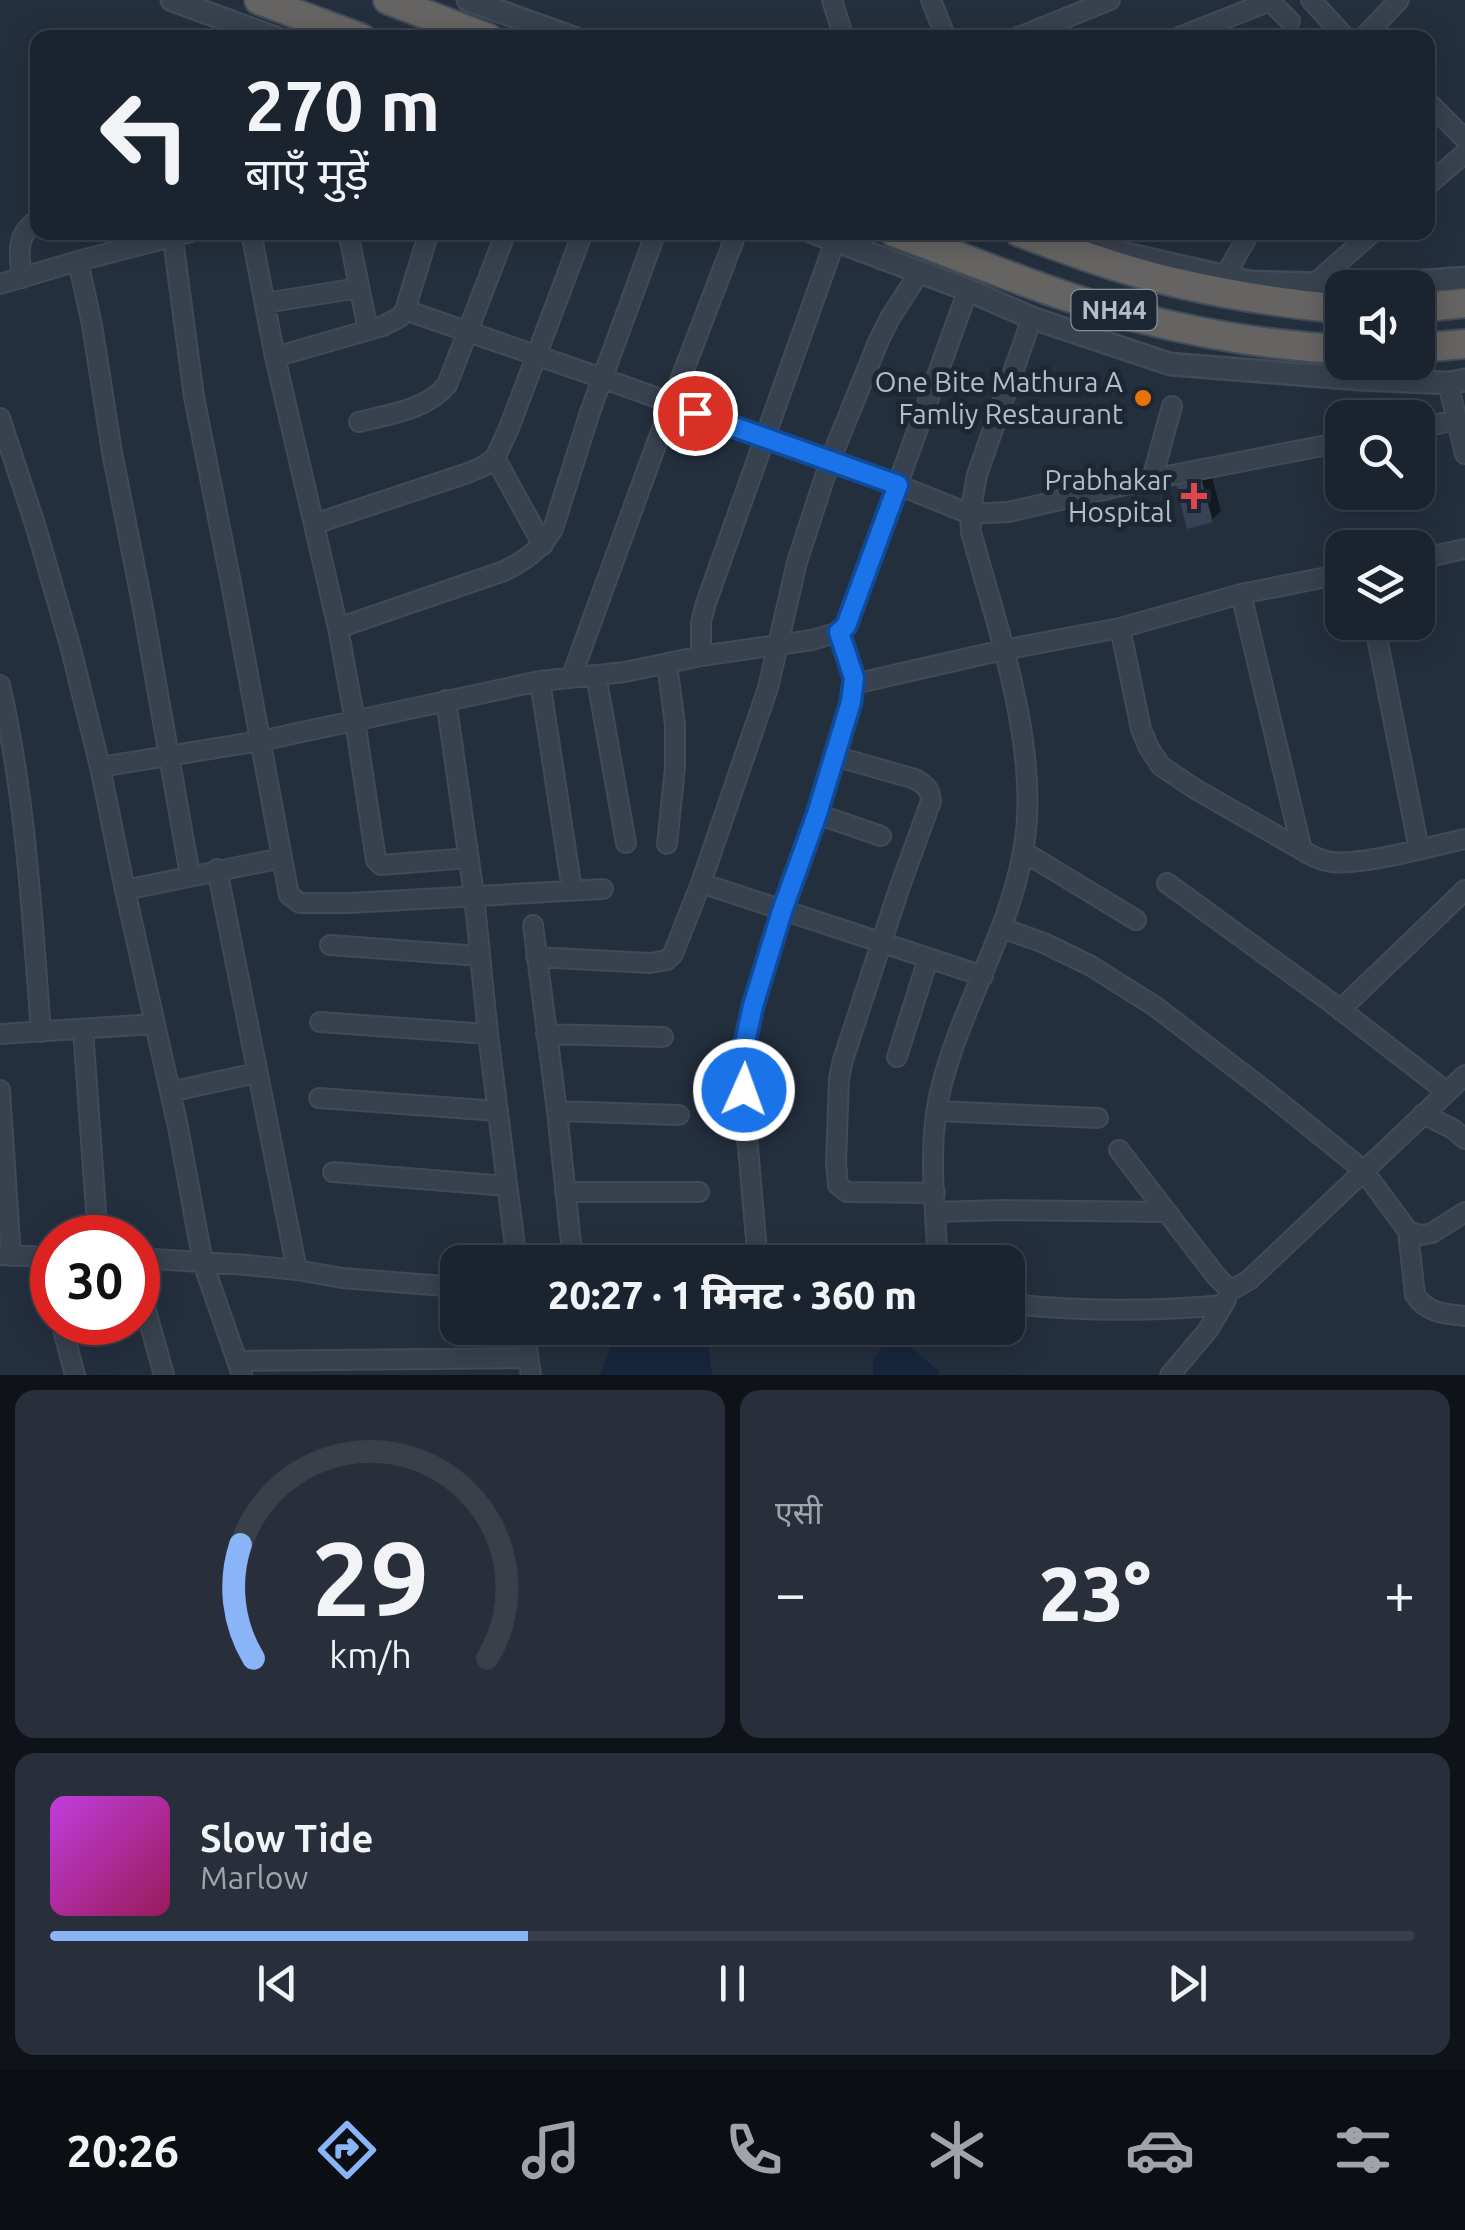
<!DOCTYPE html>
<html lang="hi">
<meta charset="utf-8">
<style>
body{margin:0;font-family:Ubuntu,"Noto Sans Devanagari",sans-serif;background:#282f3a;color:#f1f3f6;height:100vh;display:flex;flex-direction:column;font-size:38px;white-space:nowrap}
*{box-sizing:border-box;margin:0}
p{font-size:32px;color:#a0a4aa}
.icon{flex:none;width:55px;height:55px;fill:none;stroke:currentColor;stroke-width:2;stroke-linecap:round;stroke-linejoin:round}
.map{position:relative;height:1375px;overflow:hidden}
.side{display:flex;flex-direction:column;gap:15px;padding:15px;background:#0f1319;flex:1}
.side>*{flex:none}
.guide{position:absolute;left:30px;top:30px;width:1405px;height:210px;border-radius:20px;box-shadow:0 5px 25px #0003,0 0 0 2px #39404a;background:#1b232e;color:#f1f3f6;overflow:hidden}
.controls{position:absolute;left:1325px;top:270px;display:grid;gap:20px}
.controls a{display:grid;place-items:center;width:110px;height:110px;border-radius:20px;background:#1b232e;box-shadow:0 5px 25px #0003,0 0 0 2px #39404a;font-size:50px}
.speed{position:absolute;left:30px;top:1215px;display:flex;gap:20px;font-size:50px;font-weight:700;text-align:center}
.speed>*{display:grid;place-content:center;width:130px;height:130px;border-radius:50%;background:#1b232e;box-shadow:0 5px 25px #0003,0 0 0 2px #39404a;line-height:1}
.speed .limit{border:15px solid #d22;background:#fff;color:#111}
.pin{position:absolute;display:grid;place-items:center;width:85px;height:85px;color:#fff;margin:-42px;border:5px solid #fff;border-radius:50%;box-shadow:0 2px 10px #0007}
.me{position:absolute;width:110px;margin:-55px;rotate:2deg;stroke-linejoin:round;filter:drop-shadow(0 0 8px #0008)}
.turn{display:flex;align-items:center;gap:35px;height:210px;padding:0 50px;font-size:45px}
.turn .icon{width:130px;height:130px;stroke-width:2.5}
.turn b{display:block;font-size:70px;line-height:85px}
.big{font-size:75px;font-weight:800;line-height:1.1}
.side .card{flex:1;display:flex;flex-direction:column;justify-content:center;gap:15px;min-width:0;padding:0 35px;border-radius:20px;background:#282f3a}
.side .dial{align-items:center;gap:0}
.dial svg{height:260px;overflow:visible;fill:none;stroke:#39404a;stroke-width:7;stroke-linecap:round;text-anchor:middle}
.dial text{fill:#f1f3f6;stroke:none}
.song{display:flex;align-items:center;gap:30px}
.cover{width:120px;height:120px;border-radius:15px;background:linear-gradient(135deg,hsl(290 70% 55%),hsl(330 70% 35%))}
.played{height:10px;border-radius:5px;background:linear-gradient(90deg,#8ab4f8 35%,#39404a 35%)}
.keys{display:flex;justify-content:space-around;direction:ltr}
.heat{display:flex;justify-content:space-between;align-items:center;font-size:55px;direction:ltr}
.side .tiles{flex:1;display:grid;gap:15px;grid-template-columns:1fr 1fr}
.card:last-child{grid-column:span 2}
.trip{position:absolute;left:440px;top:1245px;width:585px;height:100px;border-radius:20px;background:#1b232e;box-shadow:0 5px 25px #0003,0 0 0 2px #39404a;font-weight:800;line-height:100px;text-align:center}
.tab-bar{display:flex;height:160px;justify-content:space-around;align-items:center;background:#0b0e12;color:#a0a4aa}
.tab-bar .icon{width:70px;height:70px}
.tab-bar .selected{color:#8ab4f8}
.tab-bar b{font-size:45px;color:#f1f3f6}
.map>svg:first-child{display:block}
.water{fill:#17263c}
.shadow{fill:#0007}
.building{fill:#364354}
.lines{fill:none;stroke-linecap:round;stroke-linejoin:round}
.minor-casing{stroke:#414a57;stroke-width:22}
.tertiary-casing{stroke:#414a57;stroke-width:25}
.trunk-casing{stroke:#434c59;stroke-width:32}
.minor{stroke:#38414e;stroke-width:18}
.tertiary{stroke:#38414e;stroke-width:20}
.trunk{stroke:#656462;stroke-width:28}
.route-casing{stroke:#114b97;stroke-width:25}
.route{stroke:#1a73e8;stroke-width:18}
.food-dot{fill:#e8710a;stroke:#1d2633;stroke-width:4}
.health-dot{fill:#e0444e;stroke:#1d2633;stroke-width:4}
.labels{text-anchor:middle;stroke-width:10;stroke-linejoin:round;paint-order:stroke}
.shield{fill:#1d2633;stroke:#878f9c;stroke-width:2.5}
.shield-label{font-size:25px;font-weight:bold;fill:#b4bcc9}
.poi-label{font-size:28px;fill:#b4bcc9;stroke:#1d2633;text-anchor:end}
</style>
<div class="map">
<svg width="1465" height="1375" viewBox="0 0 1465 1375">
<rect width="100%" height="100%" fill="#242f3e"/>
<path class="water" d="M622,1328h84l6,47h-112l15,-40z
M893,1333l46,38v4h-66v-16z"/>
<path class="shadow" d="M1210,470l11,41 -9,9 -33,-35 9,-9z"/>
<path class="building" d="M1201,478l12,44 -26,7 -11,-45z"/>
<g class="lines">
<defs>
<path id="minor" d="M832,0l12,38
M931,0l15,38
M1269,0l21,21
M1311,0l35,38
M1016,38l94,-38
M1177,38l93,-37
M1363,38l36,-38
M1428,102l37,37
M1428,185l37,-32
M172,232l22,165 37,186 58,312 11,8h50l253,-14
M251,232l24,125 63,271 17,93 21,139 5,5 88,-7
M348,232l20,98
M78,261l14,64 20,127 30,151 48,272
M1225,276l25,-44
M22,278c-3,-23 -7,-44 16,-58
M0,284l78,-23 113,-29
M1314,284l59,-52
M265,303l94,-15
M405,310l197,68 296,107 72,29 38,-2 144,-33
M275,357l108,-31 17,-9 5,-7 24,-78
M1448,383l17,71
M1172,406l-20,73 190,-37
M0,418l35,106 36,125 29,118 25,123 53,237 25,136 39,112
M359,422c31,-8 67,-12 88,-37l59,-153
M1418,428l39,-8
M495,458l48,87
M314,524l154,-51 16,-7 11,-8 14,-30 74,-196
M1418,559l47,-10
M1241,594l61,256
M1374,622l45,227
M338,628l166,-57c22,-11 36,-21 49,-42l37,-117 66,-180
M1120,628l21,101 8,19 12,18 34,23 107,61c9,6 18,10 29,12 32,4 100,-16 134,-23
M701,656v-34l5,-19 129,-362
M596,675l30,168
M571,678l100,-274 66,-172
M540,681l32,209
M854,684l149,-34 117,-22 121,-34 101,-20
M0,685c26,113 32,231 41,347
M446,700l28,195 14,139 29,228
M834,756l81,23c10,6 15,9 16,22l-32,88 -56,171 -4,18 -3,85 2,22 9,7 88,1
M100,767l160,-26 280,-60 85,-9 76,-16 111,-16 27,-8 7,-5 122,-337
M817,814l64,22
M667,844l8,-76v-43l-8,-61
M1024,852l112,68
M217,869l80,401
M701,883l282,93
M1167,883l161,117 119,92
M125,890l157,-32
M533,925l24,186 16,151
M1002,928l42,15 47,23 65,41 112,86 95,77 45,61 13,4 11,-2 33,-21
M330,945l150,11
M536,957l114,6 17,-3 6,-6 28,-71 67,-195 29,-126 33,-101 49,-121 11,-22 29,-45
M1340,1010l125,-120
M320,1022l168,12
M83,1030l15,208
M0,1034l155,-10
M546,1034l117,3
M897,1057l31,-98
M0,1090l11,166
M170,1092l86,-19
M319,1098l179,13
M557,1111l122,4
M937,1111l161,7
M1423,1114l30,15 12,10
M1119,1150l97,126 9,9 8,4 16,-9 216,-205
M333,1172l174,14
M565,1192h134
M936,1212l65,-2 164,2
M1408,1231l7,64c12,18 29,19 50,21
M0,1255l52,2
M44,1257l8,33
M138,1258l109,7 50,5 45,8 116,9
M758,1262l-13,-148 -2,-46 1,-21 9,-41 17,-57 47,-135 34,-112 3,-24 -15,-46
M938,1262c-3,-55 -11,-120 3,-174 20,-81 67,-153 82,-236 19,-99 -26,-225 -52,-320l-1,-18 7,-39 55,-157
M138,1282l26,93
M1008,1304c71,7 143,8 215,1
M61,1322l14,53
M524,1328l7,47
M237,1361l291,-3
M1170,1375l38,-45 18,-30"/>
<path id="tertiary" d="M172,0l104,38
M468,0l106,38
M812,232l156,58 64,28 138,46 188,15 90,4 17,-3
M1064,232l62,22 124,28 119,3 96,-7"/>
<path id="trunk" d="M259,0l102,38
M388,0l100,38
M894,232c81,30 162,65 245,86 67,17 135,28 203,31
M1019,232c53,20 108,40 163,52 53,12 106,20 160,25
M1418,308l47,-5
M1418,348l47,-4"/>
</defs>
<use href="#minor" class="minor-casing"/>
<use href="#tertiary" class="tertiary-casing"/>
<use href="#trunk" class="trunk-casing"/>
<use href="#minor" class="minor"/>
<use href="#tertiary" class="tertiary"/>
<use href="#trunk" class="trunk"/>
</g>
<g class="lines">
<defs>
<path id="route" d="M695,413l203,72 -52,141 -7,6 15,46 -3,24 -34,112 -35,97 -29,95 -9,41v43"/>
</defs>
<use href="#route" class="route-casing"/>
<use href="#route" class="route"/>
</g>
<circle class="food-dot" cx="1143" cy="398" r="10"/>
<path class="health-dot" d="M1189 481h10v10h10v10h-10v10h-10v-10h-10v-10h10z"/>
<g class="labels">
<rect class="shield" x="1071.5" y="290" width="85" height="40" rx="8"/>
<g class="shield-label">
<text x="1114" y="319">NH44</text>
</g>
<g class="poi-label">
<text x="1123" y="392">One Bite Mathura A<tspan x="1123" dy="32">Famliy Restaurant</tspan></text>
<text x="1172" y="490">Prabhakar<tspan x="1172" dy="32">Hospital</tspan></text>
</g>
</g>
</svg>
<div class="controls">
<a><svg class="icon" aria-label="sound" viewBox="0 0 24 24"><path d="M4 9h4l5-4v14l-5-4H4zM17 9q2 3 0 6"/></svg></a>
<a><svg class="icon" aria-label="search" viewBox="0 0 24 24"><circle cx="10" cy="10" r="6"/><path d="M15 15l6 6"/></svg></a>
<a><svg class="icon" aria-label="layers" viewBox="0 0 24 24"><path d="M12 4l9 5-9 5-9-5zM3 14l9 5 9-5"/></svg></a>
</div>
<div class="speed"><div class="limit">30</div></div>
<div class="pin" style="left:695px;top:413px;background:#d93025"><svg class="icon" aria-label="arrive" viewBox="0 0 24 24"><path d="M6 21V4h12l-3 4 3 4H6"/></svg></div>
<svg class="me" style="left:744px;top:1090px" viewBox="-20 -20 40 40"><circle r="17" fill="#1a73e8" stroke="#fff" stroke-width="3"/><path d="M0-11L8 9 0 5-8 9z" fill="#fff"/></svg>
<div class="trip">20:27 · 1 मिनट · 360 m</div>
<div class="guide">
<div class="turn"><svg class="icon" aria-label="left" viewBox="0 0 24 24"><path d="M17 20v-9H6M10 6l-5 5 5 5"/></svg><div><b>270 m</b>बाएँ मुड़ें</div></div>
</div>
</div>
<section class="side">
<div class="tiles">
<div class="card dial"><svg viewBox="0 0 100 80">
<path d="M14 69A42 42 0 1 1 86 69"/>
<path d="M14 69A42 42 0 0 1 10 34" stroke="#8ab4f8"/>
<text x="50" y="56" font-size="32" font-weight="700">29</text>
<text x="50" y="72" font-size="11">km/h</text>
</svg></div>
<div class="card"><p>एसी</p>
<div class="heat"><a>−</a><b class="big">23°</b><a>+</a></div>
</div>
<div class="card">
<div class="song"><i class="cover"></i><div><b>Slow Tide</b><p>Marlow</p></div></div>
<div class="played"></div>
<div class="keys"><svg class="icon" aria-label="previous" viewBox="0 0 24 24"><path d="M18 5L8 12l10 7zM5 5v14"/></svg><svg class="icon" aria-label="pause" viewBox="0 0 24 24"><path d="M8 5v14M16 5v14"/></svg><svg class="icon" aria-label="next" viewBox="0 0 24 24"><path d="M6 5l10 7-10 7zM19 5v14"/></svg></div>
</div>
</div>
</section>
<nav class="tab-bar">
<b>20:26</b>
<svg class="icon selected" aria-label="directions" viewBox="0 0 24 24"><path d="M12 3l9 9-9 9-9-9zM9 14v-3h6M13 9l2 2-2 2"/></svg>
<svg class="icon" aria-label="music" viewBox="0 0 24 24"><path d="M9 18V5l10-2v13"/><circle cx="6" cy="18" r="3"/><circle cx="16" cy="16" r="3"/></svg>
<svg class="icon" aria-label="phone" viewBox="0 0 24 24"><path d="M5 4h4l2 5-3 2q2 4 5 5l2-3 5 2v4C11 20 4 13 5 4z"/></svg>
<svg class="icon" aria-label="climate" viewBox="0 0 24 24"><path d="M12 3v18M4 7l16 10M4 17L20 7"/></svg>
<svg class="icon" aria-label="car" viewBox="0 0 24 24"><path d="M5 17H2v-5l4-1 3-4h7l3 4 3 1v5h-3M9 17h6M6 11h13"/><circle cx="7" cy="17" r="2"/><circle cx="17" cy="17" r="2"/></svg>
<svg class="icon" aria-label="filters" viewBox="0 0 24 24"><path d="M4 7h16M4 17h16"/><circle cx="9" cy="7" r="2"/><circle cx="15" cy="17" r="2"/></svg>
</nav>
